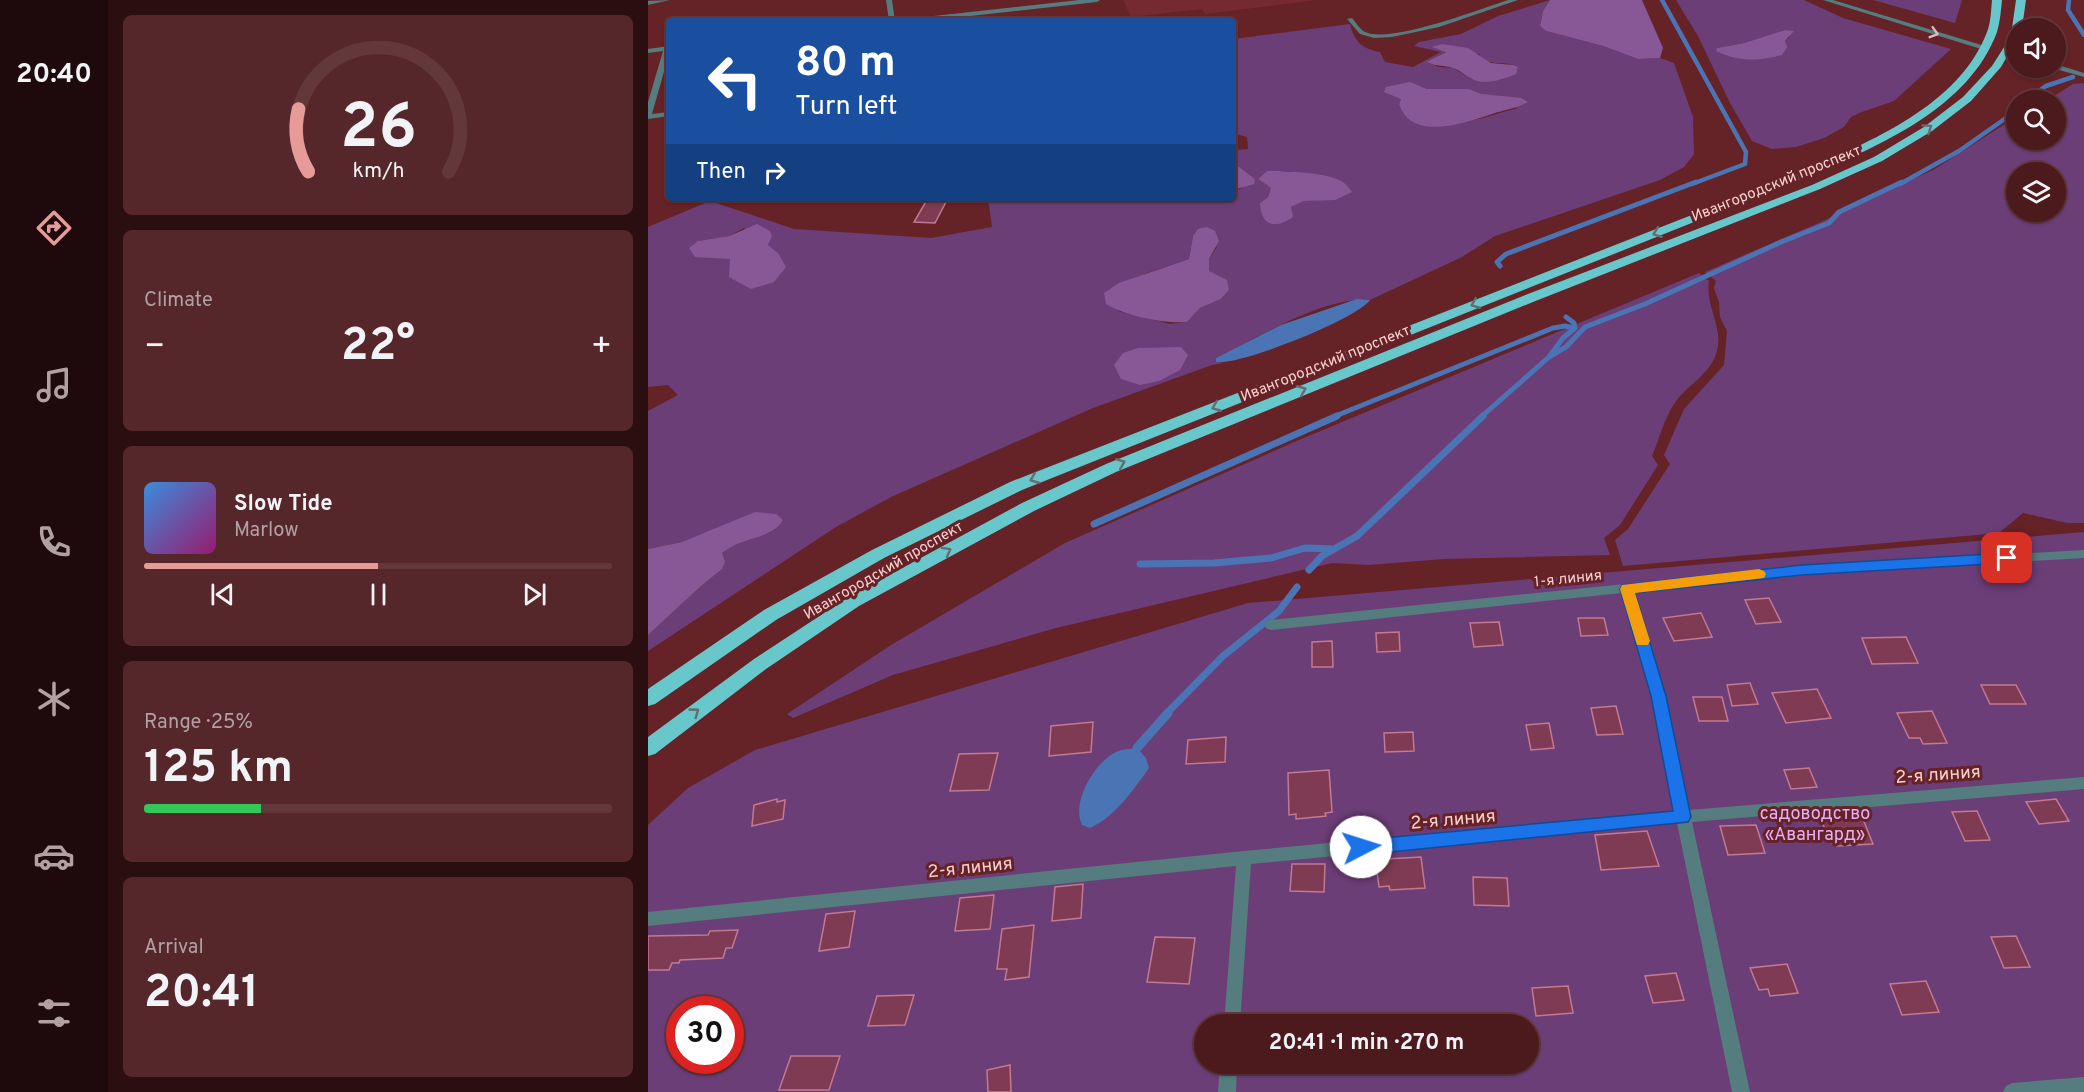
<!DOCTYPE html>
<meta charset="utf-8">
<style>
body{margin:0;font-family:Overpass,sans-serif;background:#56272a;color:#f1f3f6;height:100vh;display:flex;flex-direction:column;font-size:22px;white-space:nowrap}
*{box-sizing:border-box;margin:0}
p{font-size:20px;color:#b2a1a4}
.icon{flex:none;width:33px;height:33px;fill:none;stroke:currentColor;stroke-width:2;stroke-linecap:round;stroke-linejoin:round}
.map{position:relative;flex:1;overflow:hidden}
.details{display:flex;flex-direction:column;gap:15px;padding:15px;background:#2a0e10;width:540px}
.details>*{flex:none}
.top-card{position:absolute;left:18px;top:18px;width:570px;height:183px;border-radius:6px;box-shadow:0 2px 4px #0004,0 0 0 2px #63383b;background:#1a4fa0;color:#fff;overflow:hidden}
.buttons{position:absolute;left:1358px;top:18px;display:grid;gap:12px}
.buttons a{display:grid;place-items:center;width:60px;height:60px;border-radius:50%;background:#4c1a1d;box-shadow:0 2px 4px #0004,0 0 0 2px #63383b;font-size:30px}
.speed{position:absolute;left:18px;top:996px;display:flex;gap:12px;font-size:30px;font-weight:700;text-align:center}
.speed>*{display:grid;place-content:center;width:78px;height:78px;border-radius:50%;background:#4c1a1d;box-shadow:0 2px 4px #0004,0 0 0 2px #63383b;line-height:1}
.speed .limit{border:9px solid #d22;background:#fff;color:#111}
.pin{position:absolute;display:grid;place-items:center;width:51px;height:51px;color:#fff;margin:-26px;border-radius:12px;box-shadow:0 3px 9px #0006}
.me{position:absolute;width:66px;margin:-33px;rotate:85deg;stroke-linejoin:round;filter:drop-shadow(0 0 4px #0008)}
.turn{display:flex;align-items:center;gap:21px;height:126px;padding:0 30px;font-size:27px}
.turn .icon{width:78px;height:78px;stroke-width:2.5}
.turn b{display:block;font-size:42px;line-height:51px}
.then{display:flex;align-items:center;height:57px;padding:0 30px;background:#0003;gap:12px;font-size:22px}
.big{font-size:45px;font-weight:700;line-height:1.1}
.details .widget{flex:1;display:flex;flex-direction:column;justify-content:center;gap:9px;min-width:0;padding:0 21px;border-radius:9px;background:#56272a}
.details .dial{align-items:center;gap:0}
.dial svg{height:156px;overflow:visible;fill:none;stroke:#63383b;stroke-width:7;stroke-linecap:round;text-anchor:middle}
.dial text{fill:#f1f3f6;stroke:none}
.song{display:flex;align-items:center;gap:18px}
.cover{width:72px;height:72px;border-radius:9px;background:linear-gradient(135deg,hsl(210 70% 55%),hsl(320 70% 35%))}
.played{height:6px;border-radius:3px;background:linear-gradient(90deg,#e69b98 50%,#63383b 50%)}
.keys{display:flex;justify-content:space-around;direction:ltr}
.heat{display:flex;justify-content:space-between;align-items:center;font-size:33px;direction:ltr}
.charge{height:9px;border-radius:4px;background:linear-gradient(90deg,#34c759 25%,#63383b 0)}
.trip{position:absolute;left:546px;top:1014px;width:345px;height:60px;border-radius:30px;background:#4c1a1d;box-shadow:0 2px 4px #0004,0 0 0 2px #63383b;font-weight:700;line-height:60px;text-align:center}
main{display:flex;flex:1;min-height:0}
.dock{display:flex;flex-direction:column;width:108px;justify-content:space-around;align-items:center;background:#1e0a0c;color:#b2a1a4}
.dock .icon{width:42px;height:42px}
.dock .current{color:#e69b98}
.dock b{font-size:27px;color:#f1f3f6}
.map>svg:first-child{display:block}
.built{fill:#752a31}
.green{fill:#6c3e78;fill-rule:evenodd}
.forest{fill:#885796}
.water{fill:#4b74b4}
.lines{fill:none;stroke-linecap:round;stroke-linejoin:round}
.stream-far3{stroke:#4b74b4;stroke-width:4.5}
.stream-far2{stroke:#4b74b4;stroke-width:5}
.stream-far1{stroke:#4b74b4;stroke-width:7}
.stream{stroke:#4b74b4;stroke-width:9}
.building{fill:#7e3b53;stroke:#c37991;stroke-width:1.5}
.minor{fill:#557c7e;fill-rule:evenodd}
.trunk{fill:#68c7ca;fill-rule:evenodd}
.oneway{stroke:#d9bebe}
.oneway2{stroke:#666c70}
.route{fill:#1a73e8;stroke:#114b97;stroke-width:1.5}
.slow{fill:#f59e0b}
.labels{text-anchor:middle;stroke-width:6;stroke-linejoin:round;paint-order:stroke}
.street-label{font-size:15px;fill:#facfce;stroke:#652227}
.near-street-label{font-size:18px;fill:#facfce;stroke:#652227}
.near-park-label{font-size:18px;fill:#e7b0f6;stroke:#652227}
</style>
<main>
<nav class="dock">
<b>20:40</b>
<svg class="icon current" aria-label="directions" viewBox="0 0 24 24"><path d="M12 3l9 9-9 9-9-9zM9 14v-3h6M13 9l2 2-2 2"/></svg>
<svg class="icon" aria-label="music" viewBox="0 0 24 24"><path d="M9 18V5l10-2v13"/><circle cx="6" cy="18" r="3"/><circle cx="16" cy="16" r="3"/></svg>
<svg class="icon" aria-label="phone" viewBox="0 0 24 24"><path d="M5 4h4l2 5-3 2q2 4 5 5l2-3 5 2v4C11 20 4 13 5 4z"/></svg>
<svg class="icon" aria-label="climate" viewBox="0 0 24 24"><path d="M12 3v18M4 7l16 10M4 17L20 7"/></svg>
<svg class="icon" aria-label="car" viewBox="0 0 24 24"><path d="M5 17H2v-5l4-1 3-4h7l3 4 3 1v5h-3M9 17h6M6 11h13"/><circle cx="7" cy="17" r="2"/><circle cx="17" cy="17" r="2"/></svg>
<svg class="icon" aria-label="filters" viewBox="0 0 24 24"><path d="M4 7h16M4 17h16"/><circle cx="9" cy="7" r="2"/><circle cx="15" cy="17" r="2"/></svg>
</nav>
<section class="details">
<div class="widget dial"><svg viewBox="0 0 100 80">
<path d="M14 69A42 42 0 1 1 86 69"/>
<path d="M14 69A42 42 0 0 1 9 37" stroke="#e69b98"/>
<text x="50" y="56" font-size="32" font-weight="700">26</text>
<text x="50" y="72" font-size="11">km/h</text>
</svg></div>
<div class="widget"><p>Climate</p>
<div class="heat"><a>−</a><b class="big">22°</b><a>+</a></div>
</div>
<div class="widget">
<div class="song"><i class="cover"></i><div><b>Slow Tide</b><p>Marlow</p></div></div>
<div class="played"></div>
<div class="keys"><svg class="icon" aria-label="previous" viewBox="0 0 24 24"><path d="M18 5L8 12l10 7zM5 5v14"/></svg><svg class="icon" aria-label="pause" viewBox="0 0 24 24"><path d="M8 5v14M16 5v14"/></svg><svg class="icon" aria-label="next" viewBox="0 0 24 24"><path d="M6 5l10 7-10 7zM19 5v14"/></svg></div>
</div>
<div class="widget"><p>Range · 25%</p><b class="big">125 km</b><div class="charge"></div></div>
<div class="widget"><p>Arrival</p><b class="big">20:41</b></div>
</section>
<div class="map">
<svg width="1436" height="1092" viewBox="0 0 1436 1092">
<rect width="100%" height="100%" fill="#652227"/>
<path class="built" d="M475,0h194l-112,14 -3,-5 -71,8z"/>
<path class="green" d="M902,0l-7,11 -3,15 6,5 57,15 35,13 22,-1 14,5 19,54 1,37 -10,13 -24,13 -165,56 -33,21 -92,43c-47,-4 -112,38 -154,58v4l8,1 -12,2 -119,43 -202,89 -55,30 -188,124v-16l52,-48 22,-18v-16c6,-4 11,-8 18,-10 15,-6 35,-7 43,-23l-79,14 -22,8 -34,7v-138l30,-16 -10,-10 -20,2v-160l62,-26 84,28 137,9 61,-11 -4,-29h245v-8l7,-1 15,-10 -22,-17v-12l15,-1 -1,-12 -14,-4v-94l117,-15c4,18 13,25 30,28l5,10 28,5 28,-15 -27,-6 5,-4 42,-8 37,-18zM785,47l46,7c13,16 26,4 39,14l-3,6 -15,6 -29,-1 -18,-11 -14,-1 -13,-5 21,-11zM772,86l7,3h42l49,19c-30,7 -105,38 -119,-4l2,-5zM619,171h21l33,5 -2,24 -16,1 -12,6 -31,-4 8,-6 3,-9 -13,-9zM96,228l34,25 -47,16 -1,-10 -32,-18 31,-5zM545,236l24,11 -8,12v12l20,19 -8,9 -21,9 -13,14 -17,2 -52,-13 26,-37 45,-15z
M1028,0h128l39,18 108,31 -57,52 -35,12 -8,4 -7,10 -20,11 -28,9 -24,2 -20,-8 -22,-38 -32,-67zM1137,30l5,7 -5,4 -68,7 27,-5z
M1225,0h89l-7,23z
M1436,83v440h-17l-44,-10 -24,20 -376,33 -8,-26 13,-11 42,-65 -6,-9 20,-46 40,-44 3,-34 -7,-14 -1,-15 -5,-14 2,-7 -11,-9 116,-50 114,-53 81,-52v23h39v-40h-7l25,-16zM1368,172h39v40h-39z
M1051,273l10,8c-4,22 12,43 9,64 -3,28 -30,38 -44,59 -10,15 -15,36 -22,52l6,9 -38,60 -16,13 6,17 -166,4 -75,6 -37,-2 -276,65 -163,47 -100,43 -6,-4 104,-69 174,-102 234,-103z
M1436,532v560h-1436v-267l40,-37 67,-38 493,-147zM32,1010h50v50h-50zM556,1024h324v40h-324z"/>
<path class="forest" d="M902,0h92l21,48 -3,10 -22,1 -35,-13 -57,-15 -6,-5 3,-15z
M1137,30l9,1 -9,10 2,6 -5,8c-24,6 -44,7 -66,-4l1,-3 27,-5z
M794,44l26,4 23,15 22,2 5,2 -2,7c-15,6 -32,12 -46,4 -6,-3 -10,-8 -17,-10 -10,-3 -15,-1 -27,-6l20,-10 -14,-5z
M762,82l17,7h42l13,5 39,4 7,4c-12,7 -24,8 -36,12 -27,9 -81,28 -93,-10l2,-5 -17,-7 2,-5z
M585,162l22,17 -1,5 -21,6z
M619,171c18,0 60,1 76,11 3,2 7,7 9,10l-17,8 -31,1 -13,6 2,10c-17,12 -32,10 -33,-14l8,-6 3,-9 -13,-9z
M109,224l13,7 2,5 -4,9 10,8 8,14 -12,15 -23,7 -22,-12 1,-18 -35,-2 -6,-9 9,-7 31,-5z
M559,227l8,4 4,10 -10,18v12l18,9 2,10 -8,9 -21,9 -13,14c-23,2 -61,-6 -81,-18l-2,-11 15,-10 70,-24 4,-23 5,-7z
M533,347l7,8 -8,15 -21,11 -19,4 -19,-6 -7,-14 9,-12 15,-5z
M107,512l21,2 7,6c-8,15 -28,17 -43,23 -6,2 -12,6 -18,10l3,9 -3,7 -22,18 -52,48v-86l34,-7z"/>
<path class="water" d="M709,299l13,1c-13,19 -131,66 -154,62v-4l65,-33z
M489,748l9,10 3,10c-16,22 -33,48 -59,60l-8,-3c-11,-22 12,-61 32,-72 7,-4 15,-4 23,-5z"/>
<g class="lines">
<path class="stream-far3" d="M1014,0l84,152 -1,12 -53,20
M1421,0l-1,10 16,25
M1378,100l20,-14 27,-9
M1252,184l59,-33 57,-40"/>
<path class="stream-far2" d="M852,266l-3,-4 9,-8 190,-72
M918,317l8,6 1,5
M901,357l17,-10 19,-20 60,-23 136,-62 48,-19 10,-11 63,-30
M685,417l220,-89 12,-2 10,2
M833,417l68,-60 14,-19 12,-10"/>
<path class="stream-far1" d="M446,524l243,-108
M492,564l74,-1 57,-5 34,-10 29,1
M661,570l13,-14 35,-20 126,-120
M518,714l57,-58 56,-45 18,-24"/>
<path class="stream" d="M489,748l31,-35"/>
</g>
<path class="building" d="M280,198h20l-13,25 -21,-1z
M1121,598l12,24 -25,2 -11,-24z
M1053,613l11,24 -38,4 -11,-23z
M930,618h26l4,17 -27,1z
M851,622l4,23 -29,2 -4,-24z
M751,632l1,19 -23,1 -1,-19z
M1258,637l12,26 -46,1 -10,-26z
M684,641l1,26h-21v-25z
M1102,683l8,21 -26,2 -5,-21z
M1333,685h35l10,19h-36z
M1169,689l14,29 -45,5 -14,-30z
M1045,697h29l6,24h-29z
M968,706l7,28 -26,1 -6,-27z
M1284,711l15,32 -24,1 -3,-6h-11l-12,-25z
M445,722l-2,30 -42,4 2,-30z
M901,723l5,25 -23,2 -5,-25z
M765,732l1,19 -29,1 -1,-19z
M578,737l-1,25 -39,2 2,-24z
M350,753l-9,37 -39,1 9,-37z
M1161,768l8,19 -26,2 -7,-19z
M681,770l3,42 -7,1 1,3 -30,3v-5l-7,1 -1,-42z
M129,799v3l8,-2 -2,19 -31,7 2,-21z
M1408,799l13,22 -30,3 -13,-22z
M1329,811l13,29 -25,1 -13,-29z
M1213,814l12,30 -36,2 -8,-5 -9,-25z
M1108,825l9,28 -37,2 -8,-29z
M999,831l12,35 -58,4 -6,-35z
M773,857l4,31 -35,2 -1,-4 -10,1 -3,-23h11l-1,-5z
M644,864h33l-1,28 -34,-1z
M825,877l34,1 2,28 -35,-1z
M435,884l-2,34 -29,3 3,-34z
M346,895l-4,34 -35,2 5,-33z
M207,911l-6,36 -30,4 7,-37z
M386,925l-5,52 -24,3 2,-11h-10l5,-40z
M90,930l-6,18h-6l-3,10 -43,2 -1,3h-7l-3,7h-21v-34l60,-1 2,-4z
M1368,936l14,31 -26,1 -13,-31z
M507,937l40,1 -6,46 -42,-2z
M1139,964l11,29 -28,3 -2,-7 -9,1 -9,-22z
M1028,973l8,27 -31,3 -8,-27z
M1278,981l13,31 -37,3 -12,-31z
M920,986l5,27 -37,3 -4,-28z
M266,995l-9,30 -37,1 9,-30z
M143,1056h49l-11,34h-50z
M362,1065l1,27h-23l-1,-22z"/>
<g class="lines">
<path class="minor" d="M22,0l-22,5v-4z
M238,0h6l3,21h-6z
M431,0h21l-3,2 -172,19h-22l3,-2z
M860,0h10l-79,27 -47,10 -18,1 -14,-4 -13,-15 5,-1c4,4 7,11 13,14 25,12 115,-23 143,-32z
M1175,0h10l155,47 -7,2z
M21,46v8l-17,60 17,-2v4l-21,3v-17l15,-51 -15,2v-4z
M1356,50l12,2v4l-12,-2z
M1407,64l29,9v4l-32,-9h3z
M1436,550v8l-282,16 -168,18 31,104 24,114 395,-33v12l-392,33 58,270h-18l-55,-269 -426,41 -11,160h-16l12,-158 -588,60v-14l596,-61 431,-40 -24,-115 -29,-103 -351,37 -5,-2 -1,-3 1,-3 5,-2 531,-54z
M572,1064h17l-1,28h-18z
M1436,1077v15h-81l3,-6 6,-3z"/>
<path class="trunk" d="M1344,0h10c-1,10 -2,22 -5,32 -28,76 -117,113 -185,143l-790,315 -138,68 -108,62 -121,84 -7,2v-17l116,-79 108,-60 138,-68 794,-311c66,-30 155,-65 183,-139 4,-10 4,-22 5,-32z
M1368,0h10l-4,28h-6v13l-15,26 -30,34 -39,30 -50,30 -62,28 -287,113 -417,170 -82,39 -175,95 -93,63 -111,85 -7,2v-19l106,-78 93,-61 175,-95 84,-39 417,-168 289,-111 62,-28 50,-30 39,-30 29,-31 23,-36 -3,-2z"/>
</g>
<defs><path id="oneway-chevron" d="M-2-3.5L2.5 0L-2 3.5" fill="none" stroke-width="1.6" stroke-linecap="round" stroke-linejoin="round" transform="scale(1.5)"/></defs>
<use class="oneway" href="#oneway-chevron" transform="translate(1286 33) rotate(16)"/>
<g class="oneway2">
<use href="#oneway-chevron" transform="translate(1280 128) rotate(-34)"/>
<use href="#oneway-chevron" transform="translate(1009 233) rotate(159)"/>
<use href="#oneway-chevron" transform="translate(827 304) rotate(158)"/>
<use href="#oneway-chevron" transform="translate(654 390) rotate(-22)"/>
<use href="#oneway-chevron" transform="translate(568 407) rotate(158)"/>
<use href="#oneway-chevron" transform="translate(473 463) rotate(-22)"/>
<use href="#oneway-chevron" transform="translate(386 479) rotate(158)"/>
<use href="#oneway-chevron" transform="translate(299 551) rotate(-29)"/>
<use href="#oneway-chevron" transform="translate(47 712) rotate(-36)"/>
</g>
<path class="route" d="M1359,553l7,5 -7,5 -205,12 -167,18 31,103 25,121 -3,5 -327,33 -6,-2 -3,-6 3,-5 6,-2 312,-29 -22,-115 -31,-107 2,-4 180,-20z"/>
<path class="slow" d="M1111,569l5,2 2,3 -2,4 -129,15 15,48 -2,4h-11l-17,-56 2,-4z"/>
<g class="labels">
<g class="street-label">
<text transform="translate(1128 183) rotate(-22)" y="5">Ивангородский проспект</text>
<text transform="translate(677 363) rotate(-22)" y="5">Ивангородский проспект</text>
<text transform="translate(235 570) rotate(-30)" y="5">Ивангородский проспект</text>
<text transform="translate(920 578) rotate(-6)" y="5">1-я линия</text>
</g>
<g class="near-street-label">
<text transform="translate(1290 774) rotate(-4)" y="6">2-я линия</text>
<text transform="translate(805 819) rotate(-5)" y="6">2-я линия</text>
<text transform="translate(322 867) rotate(-6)" y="6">2-я линия</text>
</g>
<g class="near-park-label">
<text x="1167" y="819">садоводство<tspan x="1167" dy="21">«Авангард»</tspan></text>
</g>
</g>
</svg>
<div class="buttons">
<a><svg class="icon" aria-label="sound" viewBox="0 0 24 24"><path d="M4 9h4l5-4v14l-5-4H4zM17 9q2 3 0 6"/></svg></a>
<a><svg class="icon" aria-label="search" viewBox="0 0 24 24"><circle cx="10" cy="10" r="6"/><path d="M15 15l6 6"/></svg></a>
<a><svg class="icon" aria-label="layers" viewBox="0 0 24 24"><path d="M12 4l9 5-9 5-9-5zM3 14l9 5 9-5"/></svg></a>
</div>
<div class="speed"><div class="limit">30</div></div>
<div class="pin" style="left:1359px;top:558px;background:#d93025"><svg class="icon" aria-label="arrive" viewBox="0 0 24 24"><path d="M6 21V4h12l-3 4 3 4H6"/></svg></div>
<svg class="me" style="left:713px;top:847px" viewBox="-20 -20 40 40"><circle r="19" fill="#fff"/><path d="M0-13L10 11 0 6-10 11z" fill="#1a73e8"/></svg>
<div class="trip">20:41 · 1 min · 270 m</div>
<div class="top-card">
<div class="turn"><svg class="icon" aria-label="left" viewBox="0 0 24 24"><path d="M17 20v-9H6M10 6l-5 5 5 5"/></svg><div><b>80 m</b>Turn left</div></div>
<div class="then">Then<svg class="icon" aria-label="right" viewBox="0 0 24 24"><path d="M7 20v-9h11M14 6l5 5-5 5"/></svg></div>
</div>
</div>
</main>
